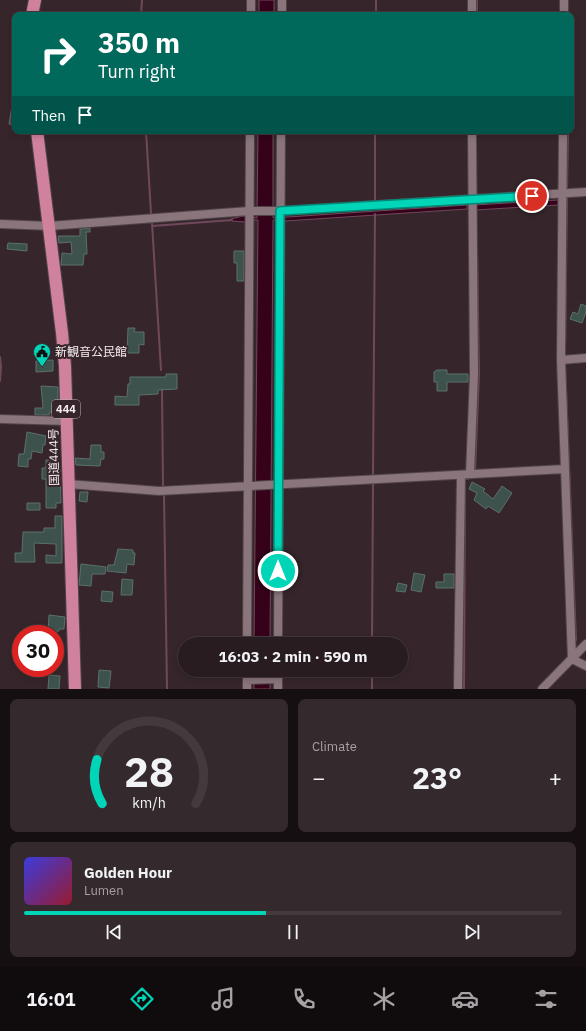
<!DOCTYPE html>
<meta charset="utf-8">
<style>
body{margin:0;font-family:"IBM Plex Sans","Noto Sans JP",sans-serif;background:#34292d;color:#f1f3f6;height:100vh;display:flex;flex-direction:column;font-size:15px;white-space:nowrap}
*{box-sizing:border-box;margin:0}
p{font-size:13px;color:#a5a1a5}
.icon{flex:none;width:22px;height:22px;fill:none;stroke:currentColor;stroke-width:2;stroke-linecap:round;stroke-linejoin:round}
.map{position:relative;height:689px;overflow:hidden}
.sheet{display:flex;flex-direction:column;gap:10px;padding:10px;background:#160f12;flex:1}
.sheet>*{flex:none}
.top-card{position:absolute;left:12px;top:12px;width:562px;height:122px;border-radius:8px;box-shadow:0 2px 6px #0003,0 0 0 1px #443a3e;background:#00695c;color:#fff;overflow:hidden}
.speed{position:absolute;left:12px;top:625px;display:flex;gap:8px;font-size:20px;font-weight:700;text-align:center}
.speed>*{display:grid;place-content:center;width:52px;height:52px;border-radius:50%;background:#281c20;box-shadow:0 2px 6px #0003,0 0 0 1px #443a3e;line-height:1}
.speed .limit{border:6px solid #d22;background:#fff;color:#111}
.pin{position:absolute;display:grid;place-items:center;width:34px;height:34px;color:#fff;margin:-17px;border:2px solid #fff;border-radius:50%;box-shadow:0 1px 4px #0007}
.me{position:absolute;width:44px;margin:-22px;rotate:0deg;stroke-linejoin:round;filter:drop-shadow(0 0 3px #0008)}
.turn{display:flex;align-items:center;gap:14px;height:84px;padding:0 20px;font-size:18px}
.turn .icon{width:52px;height:52px;stroke-width:2.5}
.turn b{display:block;font-size:28px;line-height:34px}
.then{display:flex;align-items:center;height:38px;padding:0 20px;background:#0003;gap:8px;font-size:15px}
.big{font-size:30px;font-weight:800;line-height:1.1}
.sheet .card{flex:1;display:flex;flex-direction:column;justify-content:center;gap:6px;min-width:0;padding:0 14px;border-radius:8px;background:#34292d}
.sheet .dial{align-items:center;gap:0}
.dial svg{height:104px;overflow:visible;fill:none;stroke:#443a3e;stroke-width:7;stroke-linecap:round;text-anchor:middle}
.dial text{fill:#f1f3f6;stroke:none}
.song{display:flex;align-items:center;gap:12px}
.cover{width:48px;height:48px;border-radius:6px;background:linear-gradient(135deg,hsl(240 70% 55%),hsl(350 70% 35%))}
.played{height:4px;border-radius:2px;background:linear-gradient(90deg,#00d5b7 45%,#443a3e 45%)}
.keys{display:flex;justify-content:space-around;direction:ltr}
.heat{display:flex;justify-content:space-between;align-items:center;font-size:22px;direction:ltr}
.sheet .tiles{flex:1;display:grid;gap:10px;grid-template-columns:1fr 1fr}
.card:last-child{grid-column:span 2}
.trip{position:absolute;left:178px;top:637px;width:230px;height:40px;border-radius:20px;background:#281c20;box-shadow:0 2px 6px #0003,0 0 0 1px #443a3e;font-weight:800;line-height:40px;text-align:center}
.tab-bar{display:flex;height:64px;justify-content:space-around;align-items:center;background:#100b0d;color:#a5a1a5}
.tab-bar .icon{width:28px;height:28px}
.tab-bar .current{color:#00d5b7}
.tab-bar b{font-size:18px;color:#f1f3f6}
.map>svg:first-child{display:block}
.water{fill:#36021b;stroke:#70485b}
.lines{fill:none;stroke-linecap:round;stroke-linejoin:round}
.stream{stroke:#70485b;stroke-width:2}
.building{fill:#3e524d;stroke:#5b706b}
.minor-casing{stroke:#514449;stroke-width:10}
.highway-casing{stroke:#514449;stroke-width:14}
.minor{stroke:#89757b;stroke-width:8}
.highway{stroke:#d0819d;stroke-width:12}
.route-casing{stroke:#008a77;stroke-width:10}
.route{stroke:#00d5b7;stroke-width:7}
.labels{text-anchor:middle;stroke-width:4;stroke-linejoin:round;paint-order:stroke}
.shield{fill:#36262b;stroke:#bdb1b4;stroke-width:1}
.shield-label{font-size:11px;font-weight:bold;fill:#f7ecef}
.poi-label{font-size:12px;fill:#f7ecef;stroke:#36262b;text-anchor:start}
.street-label{font-size:12px;fill:#f7ecef;stroke:#36262b}
</style>
<div class="map">
<svg width="586" height="689" viewBox="0 0 586 689">
<rect width="100%" height="100%" fill="#36262b"/>
<path class="water" d="M259,0h15v15h-15z
M258,131h15v87l194,-13v4l-182,12 -1,-1h-11l-3,424h-16l4,-424h-11l-2,2 -13,-1 -1,-2 12,-3 14,2z
M558,200v5l-83,5v-5z
M254,670h16v19h-16z"/>
<g class="lines">
<path class="stream" d="M141,15l1,-15
M376,15v-15
M477,15v-15
M146,131l5,82
M476,172v-41
M567,190l1,-59
M375,202v-71
M152,223l9,147
M152,226l80,-6
M565,356l2,-159
M0,357l1,10 -1,14
M565,363l11,277
M162,389l1,97
M475,471l4,-97 -2,-127
M373,474l2,-260
M164,494l3,195
M372,644l1,-160
M372,689v-19
M464,689l1,-210 6,-1"/>
</g>
<path class="building" d="M12,106l3,1v18l-6,-1z
M90,228v4h-4l1,22h-3l-1,11h-22l1,-12 10,1 -1,-12 -12,1 -1,-7h22v-7z
M8,243l19,1v7l-20,-2z
M234,251h10v30h-7v-18h-3z
M581,304l5,2v6l-4,11 -12,-4 3,-7 5,2z
M128,328h7l-1,4h10v13l-5,-1v9h-12z
M53,360v11l-17,1v-11z
M437,370h10v4h21v8h-21v9h-10v-9h-3v-10z
M166,374h11v15l-19,1v4l-19,1v10h-24v-9l12,1 1,-13h2v-7h36z
M41,386l17,1v14h-2v11h-6l-1,3h-14v-7h8z
M27,432l19,4 -1,9h-2l-1,8 -10,-2 -1,8h-3v8l-10,-1 1,-12h5z
M91,445h10v7h3v7h-3l-1,7 -24,-1 -1,-7 15,1z
M46,460h9l-1,9h6l1,34h-5v5h-10v-29h-4v-11h4z
M472,482l13,7 -2,2 10,8 9,-13 10,7 -13,20 -11,-7 -2,3 -12,-9 3,-7 -8,-4z
M80,492h8l-1,10 -8,-1z
M27,503h13v7h-13z
M55,516h7v47h-16v-8l10,1v-12l-22,-1 1,19h-20v-9h7l1,-21h21v-4h11z
M118,549l15,1v3h2l-1,12 -7,-1 -1,9 -19,-2 1,-6h6z
M81,564l25,3 -1,7h-13l-1,12 -12,-1z
M414,573l11,2 -4,17 -10,-2z
M444,574h10v14h-18v-6h8z
M122,579l11,1 -1,15h-11z
M398,583l9,2 -2,7 -9,-1z
M102,591l11,1 -1,10 -11,-1z
M49,615l16,2 -1,12h-5v2h-2v3h-9z
M99,670l12,1 -2,17 -11,-1z
M49,675l11,1 -1,13h-11z"/>
<g class="lines">
<defs>
<path id="minor" d="M251,15v-15
M282,15v-15
M472,15v-15
M564,15v-15
M563,131l-2,229 11,299
M0,224l49,2 200,-15h31l306,-19
M561,360l25,-2
M0,419l67,2
M470,474l4,-100 -2,-243
M68,484l91,7 406,-22
M247,644l3,-513
M278,644l3,-513
M572,659l14,7
M247,680l31,-1
M247,689v-19
M278,689v-19
M458,689l3,-214
M542,689l44,-45"/>
<path id="highway" d="M32,15l3,-15
M37,131l25,202 3,33 10,323"/>
</defs>
<use href="#minor" class="minor-casing"/>
<use href="#highway" class="highway-casing"/>
<use href="#minor" class="minor"/>
<use href="#highway" class="highway"/>
</g>
<g class="lines">
<defs>
<path id="route" d="M278,571l2,-360 252,-15"/>
</defs>
<use href="#route" class="route-casing"/>
<use href="#route" class="route"/>
</g>
<defs>
<symbol id="civic-pin" viewBox="-11 -11 22 30"><path d="M0 17L-7.5 6A9.5 9.5 0 1 1 7.5 6Z" fill="#00d5b7" stroke="#36262b"/><path d="M-.6-6.5H3V-4.5H.6V-3L4-1V1h2V6H-6V1h2V-1L-.6-3ZM-1.2 2.5V6h2.4V2.5Z" fill="#111"/></symbol>
</defs>
<g fill-rule="evenodd">
<use href="#civic-pin" x="32" y="342" width="20" height="27"/>
</g>
<g class="labels">
<rect class="shield" x="52" y="400" width="28" height="18" rx="3"/>
<g class="shield-label">
<text x="66" y="413">444</text>
</g>
<g class="poi-label">
<text x="55" y="356">新観音公民館</text>
</g>
<g class="street-label">
<text transform="translate(54 457) rotate(-91)" y="4">国道444号</text>
</g>
</g>
</svg>
<div class="speed"><div class="limit">30</div></div>
<div class="pin" style="left:532px;top:196px;background:#d93025"><svg class="icon" aria-label="arrive" viewBox="0 0 24 24"><path d="M6 21V4h12l-3 4 3 4H6"/></svg></div>
<svg class="me" style="left:278px;top:571px" viewBox="-20 -20 40 40"><circle r="17" fill="#00d5b7" stroke="#fff" stroke-width="3"/><path d="M0-11L8 9 0 5-8 9z" fill="#fff"/></svg>
<div class="trip">16:03 · 2 min · 590 m</div>
<div class="top-card">
<div class="turn"><svg class="icon" aria-label="right" viewBox="0 0 24 24"><path d="M7 20v-9h11M14 6l5 5-5 5"/></svg><div><b>350 m</b>Turn right</div></div>
<div class="then">Then<svg class="icon" aria-label="arrive" viewBox="0 0 24 24"><path d="M6 21V4h12l-3 4 3 4H6"/></svg></div>
</div>
</div>
<section class="sheet">
<div class="tiles">
<div class="card dial"><svg viewBox="0 0 100 80">
<path d="M14 69A42 42 0 1 1 86 69"/>
<path d="M14 69A42 42 0 0 1 10 35" stroke="#00d5b7"/>
<text x="50" y="56" font-size="32" font-weight="700">28</text>
<text x="50" y="72" font-size="11">km/h</text>
</svg></div>
<div class="card"><p>Climate</p>
<div class="heat"><a>−</a><b class="big">23°</b><a>+</a></div>
</div>
<div class="card">
<div class="song"><i class="cover"></i><div><b>Golden Hour</b><p>Lumen</p></div></div>
<div class="played"></div>
<div class="keys"><svg class="icon" aria-label="previous" viewBox="0 0 24 24"><path d="M18 5L8 12l10 7zM5 5v14"/></svg><svg class="icon" aria-label="pause" viewBox="0 0 24 24"><path d="M8 5v14M16 5v14"/></svg><svg class="icon" aria-label="next" viewBox="0 0 24 24"><path d="M6 5l10 7-10 7zM19 5v14"/></svg></div>
</div>
</div>
</section>
<nav class="tab-bar">
<b>16:01</b>
<svg class="icon current" aria-label="directions" viewBox="0 0 24 24"><path d="M12 3l9 9-9 9-9-9zM9 14v-3h6M13 9l2 2-2 2"/></svg>
<svg class="icon" aria-label="music" viewBox="0 0 24 24"><path d="M9 18V5l10-2v13"/><circle cx="6" cy="18" r="3"/><circle cx="16" cy="16" r="3"/></svg>
<svg class="icon" aria-label="phone" viewBox="0 0 24 24"><path d="M5 4h4l2 5-3 2q2 4 5 5l2-3 5 2v4C11 20 4 13 5 4z"/></svg>
<svg class="icon" aria-label="climate" viewBox="0 0 24 24"><path d="M12 3v18M4 7l16 10M4 17L20 7"/></svg>
<svg class="icon" aria-label="car" viewBox="0 0 24 24"><path d="M5 17H2v-5l4-1 3-4h7l3 4 3 1v5h-3M9 17h6M6 11h13"/><circle cx="7" cy="17" r="2"/><circle cx="17" cy="17" r="2"/></svg>
<svg class="icon" aria-label="filters" viewBox="0 0 24 24"><path d="M4 7h16M4 17h16"/><circle cx="9" cy="7" r="2"/><circle cx="15" cy="17" r="2"/></svg>
</nav>
